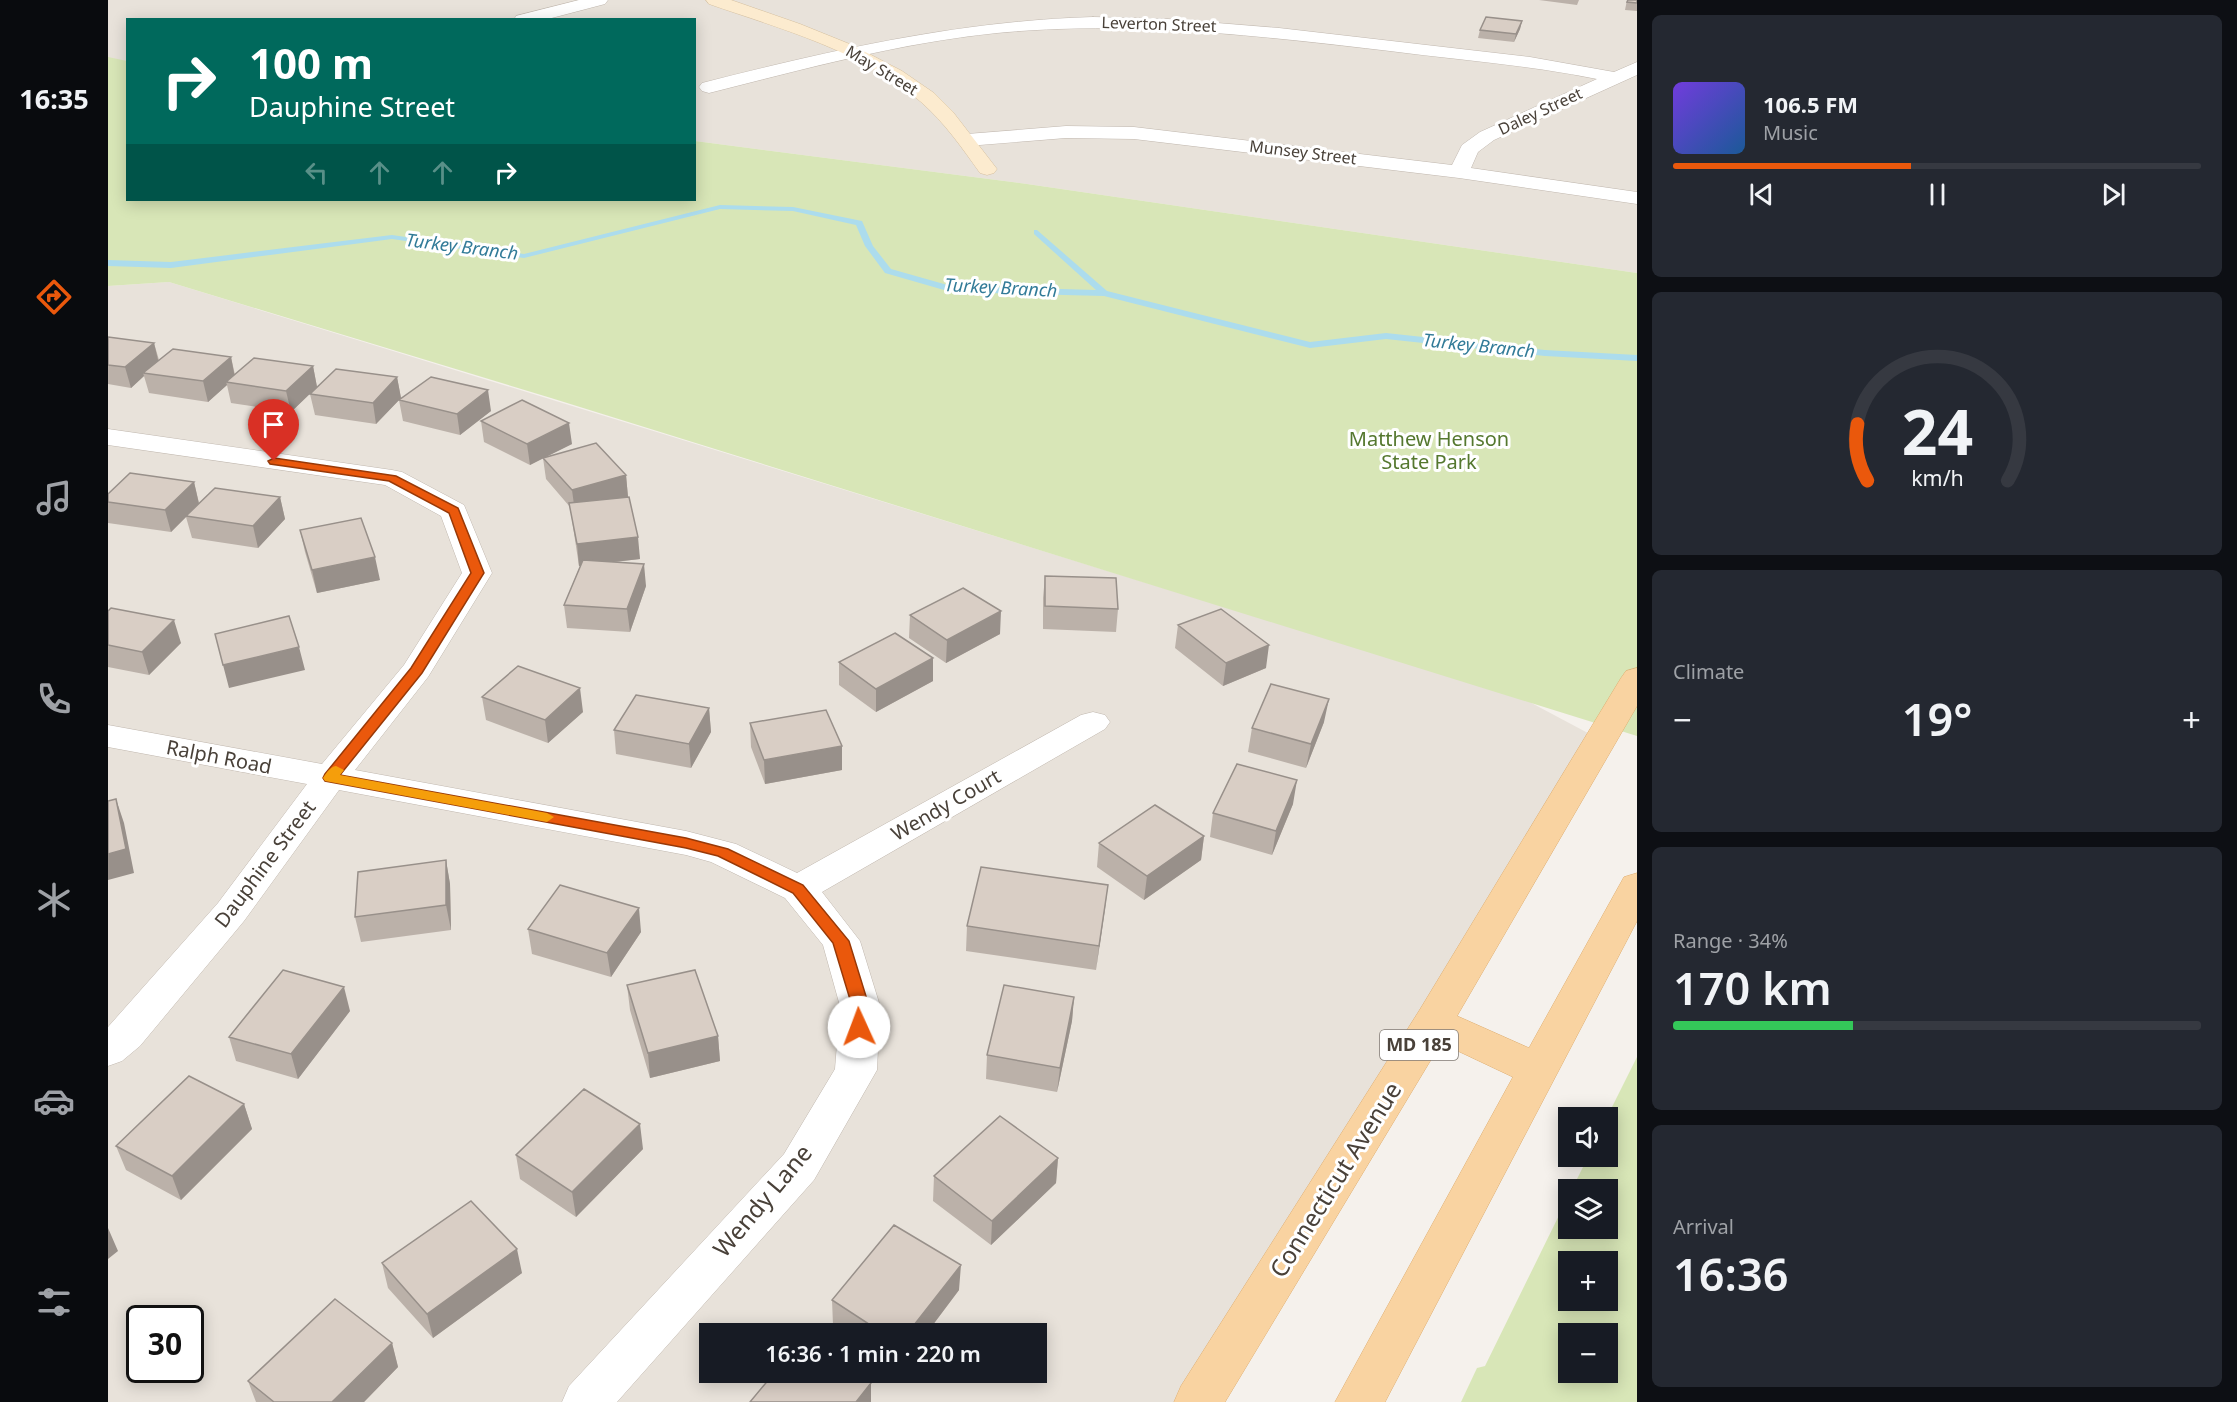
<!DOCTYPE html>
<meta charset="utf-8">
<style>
body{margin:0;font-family:"Noto Sans",sans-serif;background:#242831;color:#f1f3f6;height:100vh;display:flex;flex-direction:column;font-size:22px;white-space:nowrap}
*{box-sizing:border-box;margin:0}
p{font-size:20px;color:#9ea1a6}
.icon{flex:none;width:33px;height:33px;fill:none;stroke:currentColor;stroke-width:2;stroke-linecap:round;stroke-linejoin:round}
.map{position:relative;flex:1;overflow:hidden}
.sheet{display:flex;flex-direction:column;gap:15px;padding:15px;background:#0d0f14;width:600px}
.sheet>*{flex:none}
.guide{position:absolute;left:18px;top:18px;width:570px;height:183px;border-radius:0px;box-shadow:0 3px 15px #0003;background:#00695c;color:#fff;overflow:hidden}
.buttons{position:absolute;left:1450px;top:1107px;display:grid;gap:12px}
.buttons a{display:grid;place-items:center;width:60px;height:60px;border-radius:0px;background:#171b24;box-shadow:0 3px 15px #0003;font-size:30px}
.speed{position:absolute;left:18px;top:1305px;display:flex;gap:12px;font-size:30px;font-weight:700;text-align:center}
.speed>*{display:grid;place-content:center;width:78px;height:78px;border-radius:50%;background:#171b24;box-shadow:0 3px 15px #0003;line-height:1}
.speed .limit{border:3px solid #111;border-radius:9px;background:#fff;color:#111}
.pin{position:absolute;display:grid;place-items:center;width:51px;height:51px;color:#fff;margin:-62px -26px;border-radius:50% 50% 50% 0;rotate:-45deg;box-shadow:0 0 6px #0007}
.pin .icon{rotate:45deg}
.me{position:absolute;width:66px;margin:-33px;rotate:358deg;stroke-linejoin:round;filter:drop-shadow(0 0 4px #0008)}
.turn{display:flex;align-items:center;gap:21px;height:126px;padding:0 24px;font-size:27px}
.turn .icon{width:78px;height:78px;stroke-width:2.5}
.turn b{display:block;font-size:42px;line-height:51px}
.lanes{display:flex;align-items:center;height:57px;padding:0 24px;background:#0003;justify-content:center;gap:30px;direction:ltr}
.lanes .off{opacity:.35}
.big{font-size:45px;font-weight:600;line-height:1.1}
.sheet .tile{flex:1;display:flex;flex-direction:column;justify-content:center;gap:9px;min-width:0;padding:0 21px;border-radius:9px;background:#242831}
.sheet .dial{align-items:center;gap:0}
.dial svg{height:156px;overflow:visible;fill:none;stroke:#363941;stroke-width:7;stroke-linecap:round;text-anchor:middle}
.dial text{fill:#f1f3f6;stroke:none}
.song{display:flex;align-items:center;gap:18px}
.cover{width:72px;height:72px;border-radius:9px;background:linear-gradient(135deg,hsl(260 70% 55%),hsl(210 70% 35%))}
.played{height:6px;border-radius:3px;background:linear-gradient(90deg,#ea580c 45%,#363941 45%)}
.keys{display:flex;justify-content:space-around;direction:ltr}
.heat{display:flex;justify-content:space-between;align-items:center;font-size:33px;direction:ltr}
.charge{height:9px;border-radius:4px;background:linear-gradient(90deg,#34c759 34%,#363941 0)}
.trip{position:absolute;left:591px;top:1323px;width:348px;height:60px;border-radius:0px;background:#171b24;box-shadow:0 3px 15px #0003;font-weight:600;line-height:60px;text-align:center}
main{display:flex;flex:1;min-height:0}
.dock{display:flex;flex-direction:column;width:108px;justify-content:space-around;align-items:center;background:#090b0e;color:#9ea1a6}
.dock .icon{width:42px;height:42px}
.dock .current{color:#ea580c}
.dock b{font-size:27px;color:#f1f3f6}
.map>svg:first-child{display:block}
.residential{fill:#e8e2da;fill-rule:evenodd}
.green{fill:#d8e6b7;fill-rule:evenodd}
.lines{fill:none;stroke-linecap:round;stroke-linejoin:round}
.stream{fill:#acdced;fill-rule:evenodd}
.street-casing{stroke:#c0b7ae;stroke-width:1}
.secondary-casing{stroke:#d5c0a0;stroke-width:1}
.primary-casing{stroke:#deae71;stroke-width:1}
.street{fill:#fff;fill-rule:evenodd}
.secondary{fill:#fcebcf;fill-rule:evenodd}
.primary{fill:#f9d3a1;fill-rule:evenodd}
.wall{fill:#bbb1a9}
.shaded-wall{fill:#98908a}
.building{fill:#d9cec5;stroke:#98908a;stroke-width:1.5}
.route{fill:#ea580c;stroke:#983908;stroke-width:1.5}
.slow{fill:#f59e0b}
.labels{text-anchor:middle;stroke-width:6;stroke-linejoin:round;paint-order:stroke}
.far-street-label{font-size:16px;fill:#494139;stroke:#fff}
.far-water-label{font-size:18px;font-style:italic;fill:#327b98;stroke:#fff}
.shield{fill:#fff;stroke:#807a74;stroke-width:1.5}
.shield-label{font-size:18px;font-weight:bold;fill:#494139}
.park-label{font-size:20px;fill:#55782f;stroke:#fff}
.street-label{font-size:20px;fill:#494139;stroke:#fff}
.near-street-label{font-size:24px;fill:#494139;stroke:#fff}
</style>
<main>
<nav class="dock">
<b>16:35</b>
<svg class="icon current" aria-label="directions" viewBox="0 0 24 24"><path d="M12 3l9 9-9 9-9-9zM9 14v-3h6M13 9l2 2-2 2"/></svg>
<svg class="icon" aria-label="music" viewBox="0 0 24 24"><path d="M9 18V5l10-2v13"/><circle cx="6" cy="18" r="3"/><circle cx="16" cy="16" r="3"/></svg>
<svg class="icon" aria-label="phone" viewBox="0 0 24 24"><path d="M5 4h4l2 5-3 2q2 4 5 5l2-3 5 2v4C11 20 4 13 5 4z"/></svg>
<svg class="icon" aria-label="climate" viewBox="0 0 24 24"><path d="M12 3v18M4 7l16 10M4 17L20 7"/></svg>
<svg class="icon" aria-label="car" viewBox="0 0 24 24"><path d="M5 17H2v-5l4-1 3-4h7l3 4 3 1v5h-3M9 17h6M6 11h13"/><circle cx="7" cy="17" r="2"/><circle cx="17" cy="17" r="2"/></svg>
<svg class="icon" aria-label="filters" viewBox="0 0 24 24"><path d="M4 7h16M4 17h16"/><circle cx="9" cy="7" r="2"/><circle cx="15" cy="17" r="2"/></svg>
</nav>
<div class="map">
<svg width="1529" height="1402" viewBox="0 0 1529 1402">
<rect width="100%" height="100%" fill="#f5f1ec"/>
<path class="residential" d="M0,0h1529v273l-610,-89 -332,-43 -1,-121h-566l-1,42 -19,-4z
M61,282l1355,417 77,41 -403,662h-1090v-1116zM32,1318h50v52h-50zM602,1334h326v38h-326z"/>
<path class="green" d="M0,57l19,4 1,139h566l1,-59 332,43 610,89v463l-1086,-338 -382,-116 -61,4z
M1529,1057v345h-176l16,-34 8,-2 84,-171v33h39v-38l-36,-1 16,-32 20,-1 -1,-39zM1461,1262h39v38h-39zM1461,1334h39v38h-39z"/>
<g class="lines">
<path class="stream" d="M612,205l73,2 69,14 11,25 18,23 60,17 145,4 -62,-56v-4h3l70,61 203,51 76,-9 159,17 92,5v6l-92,-5 -159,-17 -76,9 -206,-52 -153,-4 -66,-19 -20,-27 -9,-21 -63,-14 -73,-2 -196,49 -132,-19 -221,29 -63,-2v-6l63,2 221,-27 132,19z"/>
<defs>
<path id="street" d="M471,0h29l-3,4 -61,16h-30l2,-4z
M985,17l75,2 111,9 251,29 84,15 23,-10v13l-143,65 -16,12 -7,16 166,24v12l-178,-26 -325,-39 -68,-1 -99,8 -7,-2 -3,-4 3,-4 7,-2 99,-8 68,1 318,38 10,-20 18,-13 117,-53c-68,-14 -138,-19 -207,-28 -130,-15 -261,-31 -393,-18 -98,10 -193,36 -288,60l-7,-2 -3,-4 3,-4c130,-33 257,-62 391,-66z
M0,429l284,41 10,2 62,33 28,68 -64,104 -73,93 331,61 50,13 61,29 284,-158 12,-3 12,3 5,7 -5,7 -283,163 38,49 20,65 -3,64 -63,110 -197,222h-55l7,-16 215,-232 51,-85 5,-63 -17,-61 -38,-47 -74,-36 -25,-7 -347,-65 -95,131 -104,125 -18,15 -14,5v-39l110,-124 89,-119 -199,-37v-22l214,39 82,-99 58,-92 -21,-57 -56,-31 -277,-40z"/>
<path id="secondary" d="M598,0h25l69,24 52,21 50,26 32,22 19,19 44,57 -3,4 -7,2 -7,-2c-18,-25 -35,-50 -59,-71 -58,-51 -140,-73 -212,-98z"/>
<path id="primary" d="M1529,668v38l-180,310 72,32 95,-171 13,-4v48l-252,481h-50l178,-325 -72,-34 -216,359h-51l7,-16 238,-375 202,-333 5,-7z"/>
</defs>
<use href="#street" class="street-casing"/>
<use href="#secondary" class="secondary-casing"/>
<use href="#primary" class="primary-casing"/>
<use href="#street" class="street"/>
<use href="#secondary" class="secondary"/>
<use href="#primary" class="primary"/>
</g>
<path class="wall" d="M1431,0h40l-2,5z
M1519,0h10v11l-12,-1z
M1414,21l-2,8 -6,13 -36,-4 2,-8z
M0,337l46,6 5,17 72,-3 4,18 78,-9 4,21 -26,25 -60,-9 -4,-18 -19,17 -59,-9 -5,-17 -13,12 -23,-4z
M289,377l4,21 90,13 -31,24 -57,-14 -4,-21 -23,24 -61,-9 -5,-21z
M373,421l91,23 -27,13 81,18 2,22 12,62 -27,3 33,24 -16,46 -63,-4 -3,-23 16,-39h-1l-9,-59 -24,-28 -3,-21 -13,7 -46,-23z
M86,482l5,21 81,-6 5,22 -27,29 -66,-10 -6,-21 -15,15 -63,-9v-29z
M192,530l80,50 -63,13 -12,-41z
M937,576l73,33 -2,23 -73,-3v-31z
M0,611l73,32 -32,32 -41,-8z
M802,615l90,19 -54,29 -37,-25z
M1070,625l88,43 -43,18 -48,-38z
M731,662l94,19 -57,31 -37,-27z
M374,697l101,15 -35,31 -62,-23z
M601,708l2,24 -20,36 -75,-14 -2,-24z
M1216,722l-18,46 -58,-16 4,-24z
M642,723l92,47 -77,14 -14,-37z
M1185,804l-21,51 -62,-18 3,-24z
M1096,836l-3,24 -57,40 -47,-33 2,-24z
M338,860l4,24 1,46 -90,12 -6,-25z
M1000,885l-12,85 -130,-19 1,-25z
M420,929l113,3 -30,45 -79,-23z
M519,985l91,51 2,25 -70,17 -20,-68z
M966,997l-2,24 -15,71 -71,-13 1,-24z
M242,1011l-52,68 -62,-18 -7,-24z
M136,1104l8,25 -71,71 -55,-30 -10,-24z
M535,1149l-67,68 -56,-38 -4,-24z
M950,1158l-2,25 -65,62 -58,-44 1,-25z
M274,1263l140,10 -89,65 -45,-50z
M851,1290l-33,44h-80l-13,-9 -1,-25z
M284,1343l6,24 -34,35h-108l-8,-21z"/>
<path class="shaded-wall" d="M1414,21l-2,8 -6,13 2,-8z
M46,343l5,21 -16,9 1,3 -13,12 -6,-21z
M123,357l4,21 -9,4 1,3 -19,17 -5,-21z
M205,366l4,21 -26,25 -5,-21z
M289,377l4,21 -25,26 -3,-21z
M380,390l3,21 -31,24 -3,-21z
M461,423l3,21 -42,21 -3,-21z
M518,475l2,22 -53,15 -3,-22z
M86,482l5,22 -28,28 -6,-22z
M172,497l5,22 -27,29 -5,-22z
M530,537l2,22 -61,7 -2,-22z
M267,557l5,23 -63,13 -5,-23z
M536,564l2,22 -16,46 -3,-23z
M893,611l-1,23 -54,29 1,-23z
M66,620l7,23 -32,32 -7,-23z
M1161,645l-3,23 -43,18 3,-23z
M191,647l6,23 -76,18 -6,-23z
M825,658v23l-57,31v-23z
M472,688l3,24 -35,31 -3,-23z
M1221,699l-5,23 -18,46 5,-24z
M601,708l2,24 -20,36 -2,-24z
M734,746v24l-77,14 -1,-24z
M1189,780l-4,24 -21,51 4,-24z
M8,799l8,24 10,50 -26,7v-26z
M1096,836l-3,24 -57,40 3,-24z
M338,860l4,24 1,46 -5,-25z
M1000,885l-3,24 -9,61 3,-24z
M531,908l2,24 -30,45 -4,-24z
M236,987l6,24 -52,68 -7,-25z
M966,997l-2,24 -15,71 3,-24z
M610,1036l2,25 -70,17 -2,-25z
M136,1104l8,25 -71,71 -9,-24z
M532,1124l3,25 -67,68 -4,-25z
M950,1158l-2,25 -65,62 1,-24z
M0,1228l10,23 -10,8z
M409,1249l5,24 -89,65 -6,-24z
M853,1265l-2,25 -33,44h-19z
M284,1343l6,24 -34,35h-32z
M763,1383v19h-15z"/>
<path class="building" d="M1520,0h9v3l-10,-1z
M1378,17l36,4 -6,13 -36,-4z
M0,337l46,6 -29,24 -17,-2z
M65,349l58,8 -28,24 -60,-8z
M146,358l59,8 -27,25 -60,-9z
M228,369l61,8 -24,26 -63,-9z
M323,377l57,13 -31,24 -58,-14z
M414,400l47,23 -42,21 -46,-23z
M488,443l30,32 -54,15 -29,-32z
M22,473l64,9 -29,28 -57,-8v-8z
M107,488l65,9 -27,29 -67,-10z
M521,497l9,40 -61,7 -8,-41z
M253,518l14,39 -63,13 -12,-40z
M475,560l61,4 -17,45 -63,-4z
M937,576l71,2 2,31 -73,-3z
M855,588l38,23 -54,29 -37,-25z
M3,608l63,12 -32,32 -34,-7v-34z
M1113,609l48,36 -43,18 -48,-38z
M181,616l10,31 -76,18 -8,-31z
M787,633l38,25 -57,31 -37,-27z
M410,666l62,22 -35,32 -63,-23z
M1163,684l58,15 -18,45 -59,-16z
M528,695l73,13 -20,36 -75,-14z
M718,710l16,36 -78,14 -14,-37z
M1129,764l60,16 -21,51 -63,-18z
M8,799l10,50 -18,5v-53z
M1047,805l49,31 -57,40 -48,-33z
M338,860v45l-91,12 3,-45z
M873,867l127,18 -9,61 -132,-20z
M452,885l79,23 -32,45 -79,-24z
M175,970l61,17 -53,67 -62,-17z
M587,970l23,66 -70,17 -21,-68z
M896,985l70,12 -14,71 -73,-13z
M81,1076l55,28 -72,72 -56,-30z
M476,1089l56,35 -68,68 -56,-37z
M892,1116l58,42 -66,63 -58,-45z
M363,1201l46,48 -90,65 -45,-51z
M786,1225l67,40 -54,69h-23l-52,-34z
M227,1299l57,44 -60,59h-58l-26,-21z
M667,1372h80l16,11 -15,19h-106z"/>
<path class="route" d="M166,458l122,18 62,32 26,65 -62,100 -82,102 346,63 42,11 75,36 46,56 20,65 -4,26 -6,2 -6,-2 -2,-5 1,-21 -19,-63 -40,-50 -75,-37 -32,-8 -361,-67 -2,-3 2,-4 86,-106 60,-95 -22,-60 -60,-32 -119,-17 -2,-3z"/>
<path class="slow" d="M228,766l8,4 -4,5 207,38 7,4 -7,5 -222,-41 -2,-3c4,-6 7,-11 13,-12z"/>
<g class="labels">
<g class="far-street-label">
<text transform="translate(1051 24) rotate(2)" y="6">Leverton Street</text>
<text transform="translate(774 70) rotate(31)" y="6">May Street</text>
<text transform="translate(1432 111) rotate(-25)" y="6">Daley Street</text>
<text transform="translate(1195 152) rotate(7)" y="6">Munsey Street</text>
</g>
<g class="far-water-label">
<text transform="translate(354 247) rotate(7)" y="6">Turkey Branch</text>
<text transform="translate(893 288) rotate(3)" y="6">Turkey Branch</text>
<text transform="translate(1371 346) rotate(6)" y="6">Turkey Branch</text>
</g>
<rect class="shield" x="1272" y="1030" width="78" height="30" rx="4.5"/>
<g class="shield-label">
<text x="1311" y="1051">MD 185</text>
</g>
<g class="park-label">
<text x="1321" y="446">Matthew Henson<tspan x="1321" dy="23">State Park</tspan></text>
</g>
<g class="street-label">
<text transform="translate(111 757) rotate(11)" y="7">Ralph Road</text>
<text transform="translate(838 805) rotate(-30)" y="7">Wendy Court</text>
<text transform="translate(157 864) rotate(-53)" y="7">Dauphine Street</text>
</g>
<g class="near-street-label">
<text transform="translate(1228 1180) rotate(-58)" y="8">Connecticut Avenue</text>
<text transform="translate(655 1201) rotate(-50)" y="8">Wendy Lane</text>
</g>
</g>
</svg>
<div class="buttons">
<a><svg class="icon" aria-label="sound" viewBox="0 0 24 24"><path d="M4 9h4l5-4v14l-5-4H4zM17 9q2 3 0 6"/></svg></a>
<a><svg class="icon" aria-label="layers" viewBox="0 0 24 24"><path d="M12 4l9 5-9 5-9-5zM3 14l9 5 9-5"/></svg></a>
<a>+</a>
<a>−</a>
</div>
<div class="speed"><div class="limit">30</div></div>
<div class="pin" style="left:166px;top:461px;background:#d93025"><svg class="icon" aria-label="arrive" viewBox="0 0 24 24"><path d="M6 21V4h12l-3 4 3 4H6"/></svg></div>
<svg class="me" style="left:751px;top:1027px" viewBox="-20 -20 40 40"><circle r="19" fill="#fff"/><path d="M0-13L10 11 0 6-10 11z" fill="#ea580c"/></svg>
<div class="trip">16:36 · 1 min · 220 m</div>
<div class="guide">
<div class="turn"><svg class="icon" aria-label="right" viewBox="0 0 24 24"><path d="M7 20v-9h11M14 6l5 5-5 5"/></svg><div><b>100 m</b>Dauphine Street</div></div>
<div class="lanes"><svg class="icon off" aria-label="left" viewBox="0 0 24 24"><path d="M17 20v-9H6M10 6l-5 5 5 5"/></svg><svg class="icon off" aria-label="ahead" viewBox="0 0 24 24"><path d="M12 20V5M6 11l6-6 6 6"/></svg><svg class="icon off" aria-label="ahead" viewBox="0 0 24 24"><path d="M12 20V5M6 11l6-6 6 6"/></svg><svg class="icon" aria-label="right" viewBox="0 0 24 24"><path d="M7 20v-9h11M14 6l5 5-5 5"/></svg></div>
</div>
</div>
<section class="sheet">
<div class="tile">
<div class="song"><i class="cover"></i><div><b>106.5 FM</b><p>Music</p></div></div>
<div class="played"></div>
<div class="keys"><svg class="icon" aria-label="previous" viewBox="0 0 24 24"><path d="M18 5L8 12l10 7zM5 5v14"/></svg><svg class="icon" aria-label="pause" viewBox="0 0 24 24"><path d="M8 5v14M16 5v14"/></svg><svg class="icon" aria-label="next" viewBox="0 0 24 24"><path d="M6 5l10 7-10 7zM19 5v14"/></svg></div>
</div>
<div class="tile dial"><svg viewBox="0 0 100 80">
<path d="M14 69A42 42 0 1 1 86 69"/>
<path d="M14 69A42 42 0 0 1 9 40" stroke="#ea580c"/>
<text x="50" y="56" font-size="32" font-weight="700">24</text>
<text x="50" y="72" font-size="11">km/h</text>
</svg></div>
<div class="tile"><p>Climate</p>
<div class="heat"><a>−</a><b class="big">19°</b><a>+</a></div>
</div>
<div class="tile"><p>Range · 34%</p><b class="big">170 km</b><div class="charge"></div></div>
<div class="tile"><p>Arrival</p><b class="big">16:36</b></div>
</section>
</main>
